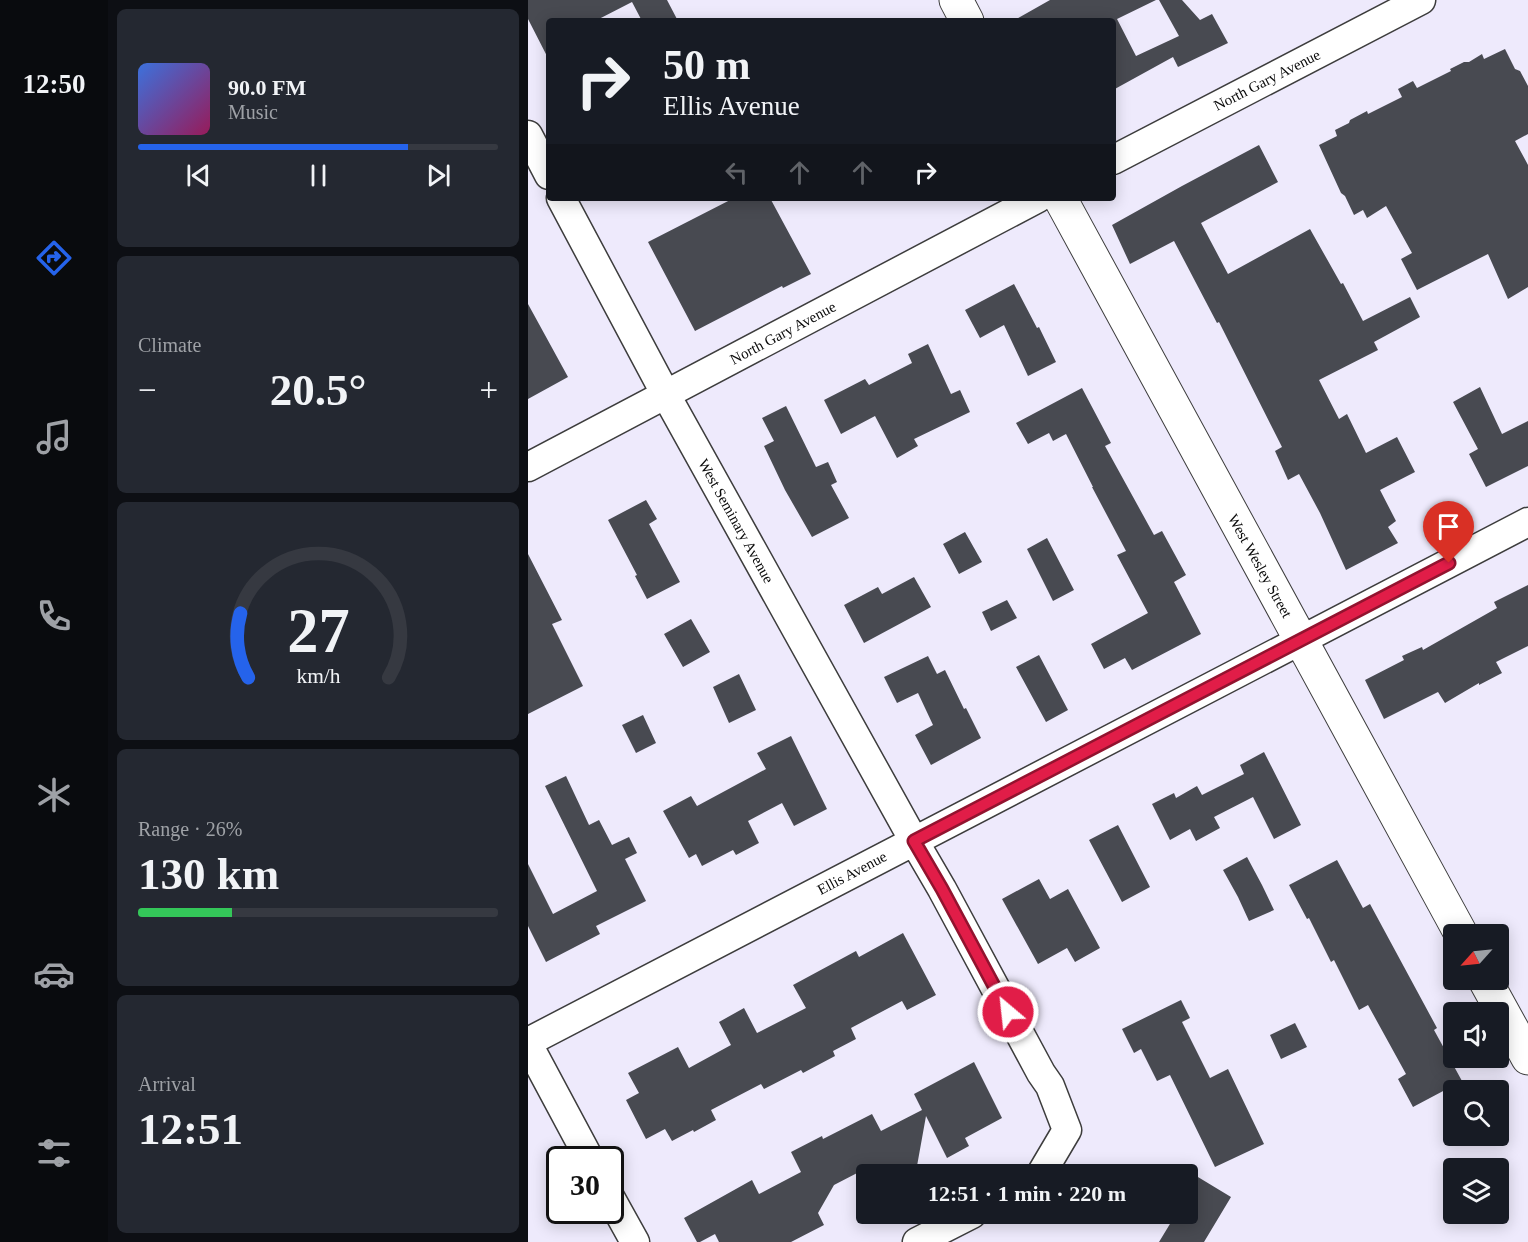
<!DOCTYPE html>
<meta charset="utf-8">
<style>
body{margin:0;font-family:Georgia,serif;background:#242831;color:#f1f3f6;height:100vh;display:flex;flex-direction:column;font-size:22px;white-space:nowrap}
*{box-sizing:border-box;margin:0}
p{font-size:20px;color:#9ea1a6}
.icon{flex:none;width:33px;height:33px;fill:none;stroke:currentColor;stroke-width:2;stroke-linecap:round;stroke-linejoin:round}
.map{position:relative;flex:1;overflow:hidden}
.drawer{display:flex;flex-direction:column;gap:9px;padding:9px;background:#0d0f14;width:420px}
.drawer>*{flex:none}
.top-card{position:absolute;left:18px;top:18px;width:570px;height:183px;border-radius:6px;box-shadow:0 3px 15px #0003;background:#171b24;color:#f1f3f6;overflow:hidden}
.needle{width:39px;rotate:243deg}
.controls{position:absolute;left:915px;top:924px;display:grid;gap:12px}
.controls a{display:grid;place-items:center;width:66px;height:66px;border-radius:6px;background:#171b24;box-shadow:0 3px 15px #0003;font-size:30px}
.speed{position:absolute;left:18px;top:1146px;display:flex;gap:12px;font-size:30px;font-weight:700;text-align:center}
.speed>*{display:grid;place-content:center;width:78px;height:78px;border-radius:50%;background:#171b24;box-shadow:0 3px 15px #0003;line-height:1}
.speed .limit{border:3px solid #111;border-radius:9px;background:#fff;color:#111}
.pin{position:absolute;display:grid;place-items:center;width:51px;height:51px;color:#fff;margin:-62px -26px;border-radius:50% 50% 50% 0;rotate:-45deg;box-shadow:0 0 6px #0007}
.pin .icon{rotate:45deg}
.me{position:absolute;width:66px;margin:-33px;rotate:332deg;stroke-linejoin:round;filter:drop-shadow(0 0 4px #0008)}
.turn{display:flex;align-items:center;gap:21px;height:126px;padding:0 18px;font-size:27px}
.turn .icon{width:78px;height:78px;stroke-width:2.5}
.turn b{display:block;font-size:42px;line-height:51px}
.lanes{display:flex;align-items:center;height:57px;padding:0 18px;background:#0003;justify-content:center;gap:30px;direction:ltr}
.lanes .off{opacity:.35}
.big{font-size:45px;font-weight:800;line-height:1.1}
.drawer .widget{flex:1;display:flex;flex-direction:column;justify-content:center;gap:9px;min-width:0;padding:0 21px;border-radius:9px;background:#242831}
.drawer .dial{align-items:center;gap:0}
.dial svg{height:156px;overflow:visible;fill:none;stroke:#363941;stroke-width:7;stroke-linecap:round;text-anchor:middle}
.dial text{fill:#f1f3f6;stroke:none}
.song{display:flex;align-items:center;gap:18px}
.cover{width:72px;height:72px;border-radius:9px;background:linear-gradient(135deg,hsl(220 70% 55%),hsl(330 70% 35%))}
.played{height:6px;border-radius:3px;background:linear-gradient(90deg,#2563eb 75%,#363941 75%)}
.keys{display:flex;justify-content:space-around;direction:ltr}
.heat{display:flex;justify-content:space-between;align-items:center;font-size:33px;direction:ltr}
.charge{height:9px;border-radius:4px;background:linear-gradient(90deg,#34c759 26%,#363941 0)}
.trip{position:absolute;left:328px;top:1164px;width:342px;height:60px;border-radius:6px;background:#171b24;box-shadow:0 3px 15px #0003;font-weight:800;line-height:60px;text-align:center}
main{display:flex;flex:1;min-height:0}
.menu{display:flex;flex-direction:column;width:108px;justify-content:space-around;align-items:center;background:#090b0e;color:#9ea1a6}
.menu .icon{width:42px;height:42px}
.menu .active{color:#2563eb}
.menu b{font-size:27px;color:#f1f3f6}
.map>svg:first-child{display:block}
.building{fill:#484a51}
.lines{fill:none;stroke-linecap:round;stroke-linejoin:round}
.minor-casing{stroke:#3d3d3d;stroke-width:31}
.tertiary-casing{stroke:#3d3d3d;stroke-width:35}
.minor{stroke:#fff;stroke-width:28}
.tertiary{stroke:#fff;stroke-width:33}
.route-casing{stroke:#92132f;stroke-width:15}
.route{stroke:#e11d48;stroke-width:10}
.labels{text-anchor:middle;stroke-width:6;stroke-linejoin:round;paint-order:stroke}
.street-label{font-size:15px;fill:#0a0a0a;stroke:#fff}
</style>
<main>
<nav class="menu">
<b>12:50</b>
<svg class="icon active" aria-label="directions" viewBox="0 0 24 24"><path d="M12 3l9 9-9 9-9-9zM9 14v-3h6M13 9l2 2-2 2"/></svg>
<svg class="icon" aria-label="music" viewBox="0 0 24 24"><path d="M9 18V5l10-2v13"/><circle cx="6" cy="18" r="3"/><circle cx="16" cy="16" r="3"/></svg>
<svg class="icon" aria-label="phone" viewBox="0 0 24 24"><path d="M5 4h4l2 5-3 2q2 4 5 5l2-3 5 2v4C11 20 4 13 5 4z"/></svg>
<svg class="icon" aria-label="climate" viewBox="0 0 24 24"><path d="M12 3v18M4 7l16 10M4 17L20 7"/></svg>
<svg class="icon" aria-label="car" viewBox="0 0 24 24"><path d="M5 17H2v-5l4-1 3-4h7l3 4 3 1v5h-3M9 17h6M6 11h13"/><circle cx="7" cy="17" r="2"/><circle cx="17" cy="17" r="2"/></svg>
<svg class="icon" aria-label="filters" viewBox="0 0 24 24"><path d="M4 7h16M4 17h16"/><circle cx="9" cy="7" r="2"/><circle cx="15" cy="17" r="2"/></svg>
</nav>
<section class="drawer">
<div class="widget">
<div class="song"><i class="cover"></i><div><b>90.0 FM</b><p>Music</p></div></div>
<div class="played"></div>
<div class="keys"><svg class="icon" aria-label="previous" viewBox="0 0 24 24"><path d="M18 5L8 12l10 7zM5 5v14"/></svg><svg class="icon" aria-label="pause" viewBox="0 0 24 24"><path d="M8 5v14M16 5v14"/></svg><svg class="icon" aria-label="next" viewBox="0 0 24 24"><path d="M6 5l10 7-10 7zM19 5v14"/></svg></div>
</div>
<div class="widget"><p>Climate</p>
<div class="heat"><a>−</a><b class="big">20.5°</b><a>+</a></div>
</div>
<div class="widget dial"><svg viewBox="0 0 100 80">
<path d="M14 69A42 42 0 1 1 86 69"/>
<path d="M14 69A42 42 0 0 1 10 36" stroke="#2563eb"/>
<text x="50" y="56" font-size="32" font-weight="700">27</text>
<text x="50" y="72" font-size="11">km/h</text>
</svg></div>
<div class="widget"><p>Range · 26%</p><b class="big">130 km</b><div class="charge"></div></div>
<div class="widget"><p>Arrival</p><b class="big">12:51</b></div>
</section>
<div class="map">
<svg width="1000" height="1242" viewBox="0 0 1000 1242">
<rect width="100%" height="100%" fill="#eeeafc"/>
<path class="building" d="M0,0h139l11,21h-36l-10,-19 -37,19h-46v39l-21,-41z
M522,0h106l-39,19 19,37 43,-20 -20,-36h23l18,20 12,-6 16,29 -50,24 -5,-10 -60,33v-69h-100z
M977,49l10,20 5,2 8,15v48l-13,7 13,24v122l-20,12 -20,-45 -71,36 -16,-31 11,-6 -26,-47 -19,12 -4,-8 -9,5 -9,-19 -4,-3 -22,-48 18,-9 -2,-6 14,-7 1,-3 17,-9 1,3 34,-17 -4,-8 15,-8 4,7 34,-17 -1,-2 14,-7h5l13,-8 2,5z
M731,145l19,37 -77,41 27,51 82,-45 31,55 2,-1 20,38 47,-24 10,20 -46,25 4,8 -59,30 20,39 8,-5 19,39 31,-16 18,35 -35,18 16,31 -8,6 10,16 -52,27 -26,-57 -21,-39 -11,6 -13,-29 7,-4 -63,-125 -2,1 -43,-82 -44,23 -18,-39 70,-39z
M206,198h36l41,76 -28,14 -1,-2 -87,45 -47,-89z
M486,284l23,44 2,-1 17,35 -28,14 -24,-51 -24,13 -15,-28z
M0,304l40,73 -40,22z
M400,344l23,50 9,-4 10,22 -56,27 4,7 -21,12 -22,-42 -34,18 -17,-34 41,-21 4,6 43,-22 -4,-9z
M952,387l22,47 26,-13v45l-42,21 -17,-33 9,-5 -25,-47z
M554,388l29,55 -6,3 49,89 8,-4 24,44 -12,7 27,52 -69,36 -7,-12 -21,11 -13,-25 57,-31 -31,-58 9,-4 -34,-64h1l-27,-53 -13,7 -4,-8 -21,11 -12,-21z
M258,406l30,61 12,-5 9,20 -6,3 18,33 -37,19 -27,-47 -21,-44 10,-5 -12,-23z
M118,500l11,19 -8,5 31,58 -33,17 -12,-23 2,-1 -29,-55z
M437,532l17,30 -23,12 -16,-30z
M519,538l27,52 -21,11 -26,-52z
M0,554l34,66 -10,4 31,62 -55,28z
M386,577l17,30 -67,36 -20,-38 34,-18 4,7z
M1000,585v61l-32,16 6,11 -23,12v-2l-34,20 -7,-11 -54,27 -19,-39 39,-20 -2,-4 20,-9 1,3 74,-42 -3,-6z
M479,600l10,18 -26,13 -9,-19z
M163,619l19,33 -27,15 -19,-33z
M511,655l29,55 -22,12 -30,-55z
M400,656l9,18 8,-4 19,39 2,-1 15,30 -50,27 -16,-30 18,-10 -15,-32 -21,10 -13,-26z
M211,674l17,36 -27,13 -16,-36z
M115,715l13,28 -20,10 -14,-28z
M263,736l36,73 -33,17 -12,-23 -34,18 11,22 -23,12 -3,-5 -31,16 -6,-12 -7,4 -26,-47 28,-15 6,10 69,-37 -9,-16z
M736,752l37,73 -27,14 -21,-42 -39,20 6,11 -24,13 -6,-12 -20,11 -18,-36 22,-11 2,5 21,-12 5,9 42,-21 -4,-9z
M38,776l23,49 10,-5 13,25 17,-8 8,16 -12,6 21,42 -50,25 4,8 -54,28 -18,-36v-62l25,50 44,-23 -52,-105z
M590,825l32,62 -28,15 -33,-62z
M719,857l15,28 12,25 -25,11 -11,-24 -15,-27z
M809,860l26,48 7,-4 67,124 -3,2 28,51 -49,26 -15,-28 8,-5 -38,-69 -9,5 -25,-50 -3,2 -22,-44 -2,1 -18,-34z
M511,879l11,20 18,-10 32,59 -25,14 -8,-14 -29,16 -36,-65z
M375,933l33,62 -29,15 -5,-9 -51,27 5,11 -23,12 2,5 -32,17 -2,-3 -37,19 -3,-5 -50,26 5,10 -22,12 -1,-2 -21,11 -7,-12 -19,10 -20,-39 13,-7 -11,-20 50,-26 11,21 42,-23 -12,-23 25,-14 13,25 49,-25 -13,-23 63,-34 3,6z
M653,1000l9,18 -8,4 28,56 18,-9 36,75 -49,23 -45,-92 -13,6 -16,-32 -7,4 -12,-24z
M767,1023l12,24 -26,12 -11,-24z
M446,1062l28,56 -37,20 4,8 -22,12 -21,-42 -9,50 -17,8h-37l-2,-3 -27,14 -16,28 6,12 -33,17h-72l-4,-8 -15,8h-3l-13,-24 68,-38 7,14 42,-22 -10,-20 31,-16 1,3 49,-25 9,17 41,-21 -8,-16z
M660,1171l43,26 -27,45h-45l17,-28h12z"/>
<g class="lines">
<defs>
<path id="minor" d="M0,135l21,40
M585,160l308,-160
M33,198l105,197 248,446 28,48 99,184 9,13 17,44 -26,44
M0,467l510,-269
M0,1042l1000,-520
M0,1044l62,116
M82,1197l25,45
M389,1242l55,-28"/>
<path id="tertiary" d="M428,0l11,21
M532,198l401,736
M957,980l43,78"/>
</defs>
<use href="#minor" class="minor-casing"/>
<use href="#tertiary" class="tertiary-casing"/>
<use href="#minor" class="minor"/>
<use href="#tertiary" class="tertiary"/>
</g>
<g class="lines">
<defs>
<path id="route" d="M480,1012l-66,-123 -28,-48 535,-278"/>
</defs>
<use href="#route" class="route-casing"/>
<use href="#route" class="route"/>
</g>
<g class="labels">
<g class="street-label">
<text transform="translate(739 80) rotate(-27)" y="5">North Gary Avenue</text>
<text transform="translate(255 333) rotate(-28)" y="5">North Gary Avenue</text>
<text transform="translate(208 521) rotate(61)" y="5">West Seminary Avenue</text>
<text transform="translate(732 566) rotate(61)" y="5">West Wesley Street</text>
<text transform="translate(324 873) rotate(-28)" y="5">Ellis Avenue</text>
</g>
</g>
</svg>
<div class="controls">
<a><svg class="needle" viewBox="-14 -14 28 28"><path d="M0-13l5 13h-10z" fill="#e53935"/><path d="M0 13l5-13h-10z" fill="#9ea1a6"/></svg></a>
<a><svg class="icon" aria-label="sound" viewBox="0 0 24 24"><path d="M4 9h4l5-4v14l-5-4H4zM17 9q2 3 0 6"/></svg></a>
<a><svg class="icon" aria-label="search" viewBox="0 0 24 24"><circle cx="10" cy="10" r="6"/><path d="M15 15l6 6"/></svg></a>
<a><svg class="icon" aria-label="layers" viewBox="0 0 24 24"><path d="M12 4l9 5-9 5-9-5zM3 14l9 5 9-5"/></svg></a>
</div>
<div class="speed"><div class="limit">30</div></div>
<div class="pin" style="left:921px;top:563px;background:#d93025"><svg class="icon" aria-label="arrive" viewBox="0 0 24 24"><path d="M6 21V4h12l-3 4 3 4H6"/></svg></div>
<svg class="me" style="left:480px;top:1012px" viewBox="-20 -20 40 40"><circle r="17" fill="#e11d48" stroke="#fff" stroke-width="3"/><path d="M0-11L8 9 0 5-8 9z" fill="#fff"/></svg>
<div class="trip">12:51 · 1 min · 220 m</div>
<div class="top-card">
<div class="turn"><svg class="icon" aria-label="right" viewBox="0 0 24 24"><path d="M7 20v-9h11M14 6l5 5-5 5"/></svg><div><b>50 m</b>Ellis Avenue</div></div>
<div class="lanes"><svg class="icon off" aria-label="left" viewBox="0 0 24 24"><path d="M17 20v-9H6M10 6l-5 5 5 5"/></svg><svg class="icon off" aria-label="ahead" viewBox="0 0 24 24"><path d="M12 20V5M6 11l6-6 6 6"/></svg><svg class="icon off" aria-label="ahead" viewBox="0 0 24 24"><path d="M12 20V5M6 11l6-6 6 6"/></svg><svg class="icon" aria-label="right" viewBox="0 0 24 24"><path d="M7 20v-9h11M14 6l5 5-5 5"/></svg></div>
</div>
</div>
</main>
